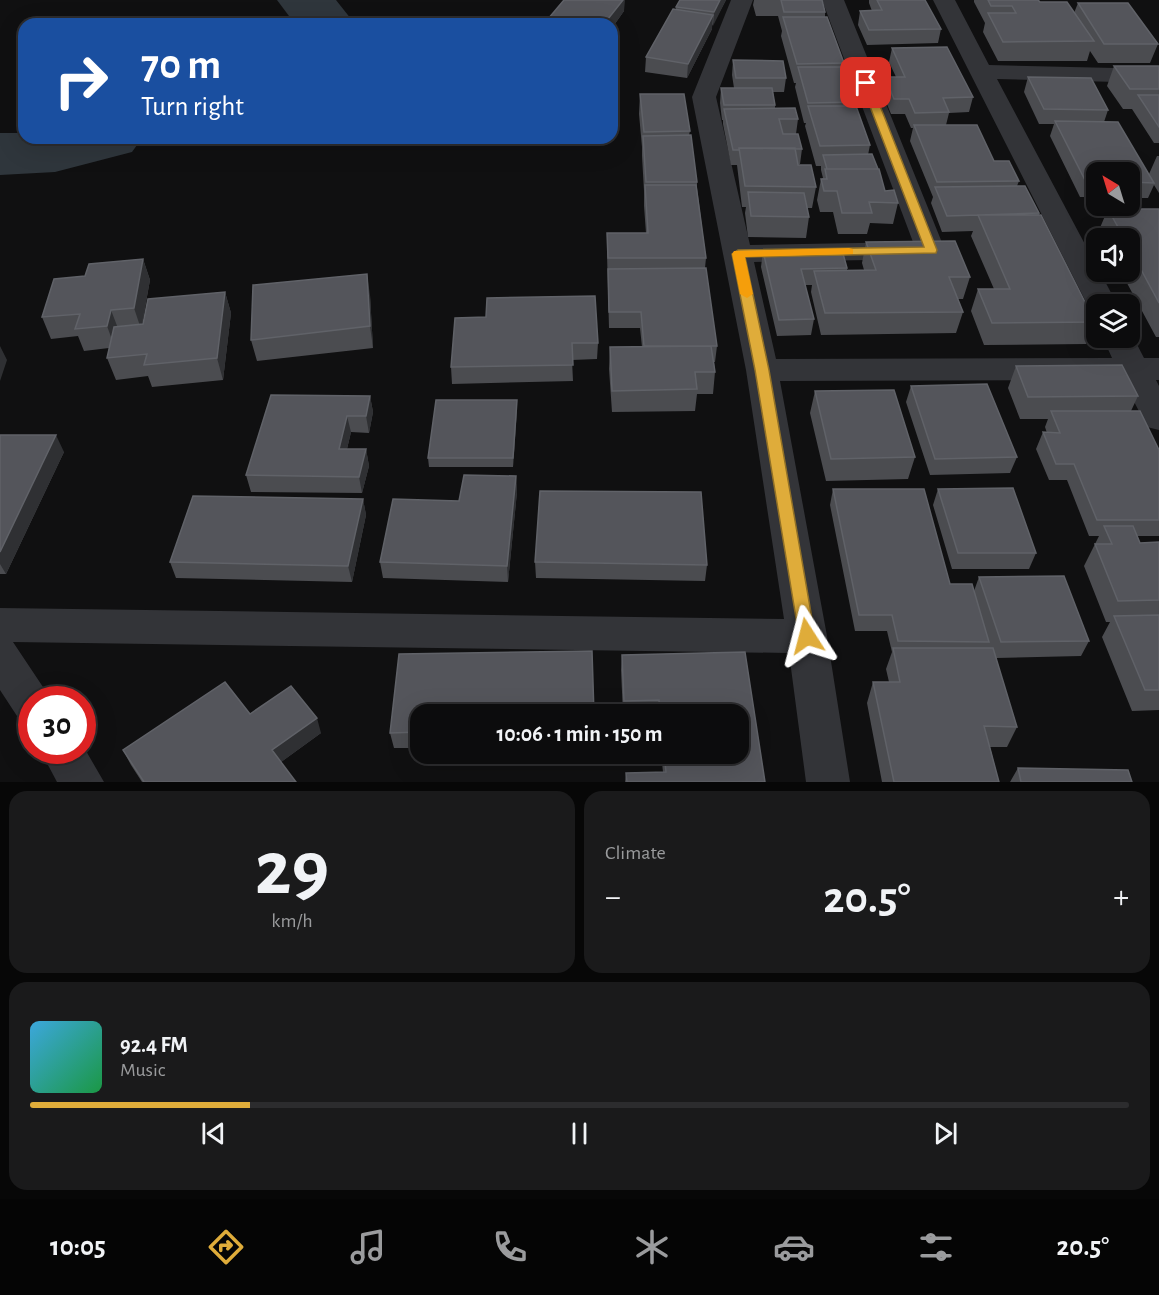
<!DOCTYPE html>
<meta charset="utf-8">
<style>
body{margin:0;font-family:"Alegreya Sans",sans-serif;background:#1a1a1b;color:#f1f3f6;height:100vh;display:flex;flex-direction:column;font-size:22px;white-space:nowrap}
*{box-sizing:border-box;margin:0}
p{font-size:20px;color:#9a9b9d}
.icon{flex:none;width:33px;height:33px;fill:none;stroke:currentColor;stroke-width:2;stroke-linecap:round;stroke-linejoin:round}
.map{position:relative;height:782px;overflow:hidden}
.side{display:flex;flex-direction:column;gap:9px;padding:9px;background:#070707;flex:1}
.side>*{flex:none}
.top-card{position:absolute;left:18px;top:18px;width:600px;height:126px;border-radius:18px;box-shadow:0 6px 24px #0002,0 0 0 2px #2c2c2e;background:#1a4fa0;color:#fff;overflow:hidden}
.needle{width:39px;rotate:322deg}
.controls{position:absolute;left:1086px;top:162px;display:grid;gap:12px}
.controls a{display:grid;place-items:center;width:54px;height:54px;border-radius:12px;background:#0c0c0d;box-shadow:0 6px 24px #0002,0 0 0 2px #2c2c2e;font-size:30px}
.speed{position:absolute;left:18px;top:686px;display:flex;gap:12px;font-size:30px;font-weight:700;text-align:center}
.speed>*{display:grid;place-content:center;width:78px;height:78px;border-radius:50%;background:#0c0c0d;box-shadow:0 6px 24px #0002,0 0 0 2px #2c2c2e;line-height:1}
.speed .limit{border:9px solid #d22;background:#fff;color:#111}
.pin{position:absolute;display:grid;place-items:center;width:51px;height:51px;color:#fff;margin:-26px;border-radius:12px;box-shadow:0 3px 9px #0006}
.me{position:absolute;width:66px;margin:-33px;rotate:351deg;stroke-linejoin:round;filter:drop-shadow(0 0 4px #0008)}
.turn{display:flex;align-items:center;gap:21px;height:126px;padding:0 24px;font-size:27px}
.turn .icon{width:78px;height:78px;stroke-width:2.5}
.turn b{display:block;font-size:42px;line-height:51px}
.big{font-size:45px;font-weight:700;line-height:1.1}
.side .card{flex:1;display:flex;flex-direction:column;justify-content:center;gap:9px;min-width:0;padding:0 21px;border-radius:18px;background:#1a1a1b}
.side .dial{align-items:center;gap:0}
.dial b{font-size:78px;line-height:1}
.song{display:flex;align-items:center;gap:18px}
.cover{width:72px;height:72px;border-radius:9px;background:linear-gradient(135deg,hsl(200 70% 55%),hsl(140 70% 35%))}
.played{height:6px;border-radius:3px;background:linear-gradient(90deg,#dfac3a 20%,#2c2c2e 20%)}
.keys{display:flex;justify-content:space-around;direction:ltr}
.heat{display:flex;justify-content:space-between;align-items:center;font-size:33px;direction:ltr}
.side .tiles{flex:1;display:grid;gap:9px;grid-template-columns:1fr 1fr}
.card:last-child{grid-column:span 2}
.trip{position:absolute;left:410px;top:704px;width:339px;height:60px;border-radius:18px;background:#0c0c0d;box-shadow:0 6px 24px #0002,0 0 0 2px #2c2c2e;font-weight:700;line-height:60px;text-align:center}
.menu{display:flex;height:96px;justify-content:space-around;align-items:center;background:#050505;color:#9a9b9d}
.menu .icon{width:42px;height:42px}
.menu .on{color:#dfac3a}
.menu b{font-size:27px;color:#f1f3f6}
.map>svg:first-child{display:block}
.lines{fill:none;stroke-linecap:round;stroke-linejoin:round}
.river{fill:#2f363c;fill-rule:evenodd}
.street{fill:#333438;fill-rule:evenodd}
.wall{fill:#4b4c50}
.shaded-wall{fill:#2f3033}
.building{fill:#54555b;stroke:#606268;stroke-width:1.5}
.route{fill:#dfac3a;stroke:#917026;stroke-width:1.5}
.slow{fill:#f59e0b}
</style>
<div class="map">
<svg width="1159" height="782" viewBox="0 0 1159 782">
<rect width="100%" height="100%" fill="#101011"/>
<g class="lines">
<path class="river" d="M277,0h59l19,24h-60z
M0,133h24v5h118l-10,14 -77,20 -55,3z"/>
<path class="street" d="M731,0h22l-37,97 34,148 163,-3 -91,-242h22l101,250 -4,6 -10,3 -177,3 22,97 336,-1 -9,-20h27v-7l14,27h15v22h-3l3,6v44l-12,-3 -24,-47 -343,1 47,255 23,146h-44l-17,-129 -776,-11 38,57h-19v23l-15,-6 -17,-26v-82l784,11 -38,-249 -54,-273z
M933,0h22l34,65 170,4v14l-162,-4 99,186v7h4l17,32h-21v8l-5,-1 -4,-7z
M82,744l22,38h-47l-17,-32h42z"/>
</g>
<path class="wall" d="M726,0l-14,26v3l-25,49 -42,-6 1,-15 30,-47v-3z
M754,0h68l3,12v5l19,46 -1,4 14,35 -1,4 14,39 -2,10 17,36 13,12 -5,21 -23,-1 -3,11h-29l-5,-22h-13l-3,-12 4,-21 2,-1 -2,-8v-4h-5l-11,-40 1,-3h-2l-9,-36 1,-4h-2l-13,-47 1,-5 -4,-15h-22l-3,-11z
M869,0h56l16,29 -3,14 -71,2 -9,-20 2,-14h12l-3,-8z
M974,0h64l2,2 34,11 4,-10 80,41 -8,19h-52l-8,-12 -3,10h-89l-15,-29 2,-9 -11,-21z
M624,11l-12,17v-4h-64v-5z
M892,48l81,49 -4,15 -20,1 -3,12 48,36 25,20 -2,5 22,27v2l56,107 -9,22 -102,1 -13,-34 7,-22h16l-23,-53 2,-5 -31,1 -11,-29 2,-6 -23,-56 3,-13h-2l-6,-14h-14l-9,-22 3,-15h11l-7,-15z
M733,60l53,18 -2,14h-11l2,13v3l23,11 -2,15 6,15 -2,15h-2l18,23 -4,21h-5l2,9 -3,21 -58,-1 -3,-24 1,-6h-4l-5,-42h-6l-8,-41v-4h-1l-2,-17 1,-15h13l-2,-13z
M1114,66h45v77h-5l-22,-34h-9l-16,-23z
M1028,77l80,33 -4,12 45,52 8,-18h2v37l-5,-8 -6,13h-18v-26h-34v25h-16l-30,-61 4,-12h-15l-15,-32z
M640,94l50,37 -1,4 8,47v6l9,70 -1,10 12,78 -2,16h-1l1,10 -2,22h-16l-2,17 -83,1 -3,-43 1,-22h32l-2,-19h-31l-2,-74v-21h39l-2,-27v-15l-2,-35v-9l-3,-33z
M1108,209h51v128h-3l-35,-65h9v-34h-26l-5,-8z
M866,242l104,35 -7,22h-6l6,13 -7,21 -135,2 -10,-43 1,-7h-7l9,34 -3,16 -34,1 -16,-69 2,-16 84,17v2h17l-2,-7z
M143,259l7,21 -8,44 83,-32 6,21 -8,67 -71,7 -4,-11 -32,4 -9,-22 2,-10 -25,3 -6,-15 -27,3 -9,-22 43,-41z
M370,295l3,53 -116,13 -6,-21z
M486,317l112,26 -1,16 -25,1 1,21 -121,3 -1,-17z
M1016,366l122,30 -7,15 28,39v86h-22l3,7 19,-1v168l-27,1 -30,-74 8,-15h-4l-22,-56 15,-30h-10l-22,-56h-18l-13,-31 7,-17 4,1 -2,-6 3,-8h-28l-12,-31z
M911,386l106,71 -7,16 -80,2 -24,-73z
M815,391l100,66 -7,22 -82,2 -16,-68z
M370,396l3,16 -4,21 -18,-1 -4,17h19l3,17 -7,27 -111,-1 -5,-17z
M517,409l-4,58h-84l-1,-9z
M0,435l64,17 -58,122h-6z
M516,476l1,16 -9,90 -125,-4 -3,-16 79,-61z
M833,489l117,95 24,7 5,-14 110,64 -8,15 -85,2 21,69 -10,20h-17l9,35h-117l-15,-79 6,-21h16l-3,-13 6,-17 -5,-21h-32l-25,-126z
M938,489l98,64 -7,16h-77l-19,-64z
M363,499l3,16 -14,67 -176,-4 -6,-16z
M535,562l172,3 -2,16 -169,-3z
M745,652l20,130h-140l1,-9 37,-1 -2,-19h77v-39h-115l-2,-44 1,-15z
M250,714l71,19 -40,29 15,20h-154l-11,-17 -8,-15z
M420,714v34h-26l-4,-15z
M1018,768l114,14h-122z"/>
<path class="shaded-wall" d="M623,0h2l-1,11 -12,17v-4h-8z
M720,0h6l-13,26 1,-14z
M713,15l-1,14 -25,49 1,-14z
M143,259l7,21 -9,49 -7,-21z
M367,274l3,21 3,53 -3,-22z
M225,292l6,21 -8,67 -6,-22z
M111,310l8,21 -4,17 -8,-22z
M0,346l7,14 -7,21z
M370,396l3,16 -4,21 -3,-17z
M517,400v9l-4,58v-9z
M347,416l4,16 -8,33 -4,-16z
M56,435l8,17 -58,122 -6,-10v-12z
M366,449l3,17 -7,27 -3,-16z
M516,476l1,16 -9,90 -1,-16z
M363,499l3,16 -14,67 -4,-16z
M317,718l4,15 -44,32 -5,-15z"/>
<path class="building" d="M564,0h59l-19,24h-24l-32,-5z
M680,0h40l-6,12 -38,-5z
M781,0h41l3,12h-41z
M877,0h48l16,29 -72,1 -9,-19 22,-1z
M988,0h50l2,2h27l27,39 -91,1 -15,-29h28l-4,-7h-21z
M1078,3h50l30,41h-54z
M673,9l40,6 -25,49 -42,-7z
M783,17h44l17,46 -47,1z
M947,47l26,50 -30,1 6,14 -34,1 -6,-14h-15l-9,-22h20l-13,-29z
M733,60l50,1 3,17h-50z
M1114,66h45v23h-29z
M798,67h47l12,35 -49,1z
M1028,77l63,1 17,32 -64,-1z
M721,88h51l3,17h-51z
M640,94h44l6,37 -46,1z
M1138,95h21v32z
M808,106h48l14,39 -50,1z
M795,108l3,11h-19l4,15h15l4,15 -63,-1v2h-6l-9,-41z
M1055,121l63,1 36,61 -24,-1v-10h-34v10h-10z
M914,125h63l17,36h15l10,20 -82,1z
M691,135l6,47h-51l-3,-46z
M739,148h56l3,17h13l5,22 -71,-1z
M872,154l6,15h-51l-4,-14z
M825,169h54l6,22 9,-1 4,13 -29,-1 3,11h-30l-5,-22h-13l-3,-12h6z
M645,185h51l10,73h-98l-1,-25h41z
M1025,186l14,27 -92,3 -12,-29z
M748,192l56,1 5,24 -58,-1z
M1108,209h51v94l-29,-54v-11h-6z
M978,215h63l54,107 -103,1 -14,-34h32z
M955,241l15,36h-21l14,35 -138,1 -11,-42 62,-1 -10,-28z
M842,250l5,18 -46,1 13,50 -35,1 -16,-69z
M143,259l-9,49 -23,2 -4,16 -32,3 5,-15 -38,3 12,-38 31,-3 4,-12z
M706,268l11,78h-73l-3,-34h-32l-1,-43z
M367,274l3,52 -119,14 2,-55z
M225,292l-8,66 -73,7 3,-11 -40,4 7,-31 29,-3 5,-25z
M595,296l3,47h-26l1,22 -122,2 4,-49 31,-1 1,-19z
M711,346l4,26h-20l2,17 -85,2 -2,-44z
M1122,365l16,31 -110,1 -12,-31z
M987,384l30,73 -82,2 -24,-73z
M894,390l21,67 -84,2 -16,-68z
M271,395l99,1 -4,20h-19l-8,33h27l-7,28 -113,-2z
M436,400h81l-4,58h-85z
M1051,411h89l19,39v70h-62l-23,-56h-18l-13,-32 17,1z
M0,435h56l-56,117z
M464,475l52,1 -9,90 -127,-4 13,-63 66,2z
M1013,488l23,65h-78l-20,-64z
M833,489h91l26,95h22l17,58 -91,-1 -6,-26h-33z
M540,491l161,1 6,73 -172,-3z
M193,496l170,3 -15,67 -178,-4z
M1104,526h29l7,17 19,-1v58l-41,1 -23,-57h17z
M1064,576l25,65 -88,1 -22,-65z
M1159,615v75h-14l-31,-74z
M893,648h100l24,79 -33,-1 15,56h-105l-21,-100h27z
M592,651l2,63h-174v18l-30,1 9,-79z
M745,652l20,130h-138l-1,-9 40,-1 -2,-19h74v-39h-78l-1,-14 -35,1 -2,-46z
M225,682l25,32 41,-28 26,32 -45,32 24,32h-152l-21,-32z
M1018,768l110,2 4,12h-111z"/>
<path class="route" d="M866,80l5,3 66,167 -1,3 -191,4 24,113 46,266 -2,5 -6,3 -6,-3 -2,-5 -44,-266 -23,-116 6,-4 186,-3 -63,-164z"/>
<path class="slow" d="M849,248l4,1v5l-108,3 8,37 -6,4 -7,-4 -8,-40 2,-3z"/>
</svg>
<div class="controls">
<a><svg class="needle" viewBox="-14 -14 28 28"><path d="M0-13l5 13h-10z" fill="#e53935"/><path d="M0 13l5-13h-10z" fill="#9a9b9d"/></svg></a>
<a><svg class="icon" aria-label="sound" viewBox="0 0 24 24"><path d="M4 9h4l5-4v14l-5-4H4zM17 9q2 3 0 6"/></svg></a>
<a><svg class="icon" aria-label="layers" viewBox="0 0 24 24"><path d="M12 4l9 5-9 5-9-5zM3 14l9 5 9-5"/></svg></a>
</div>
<div class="speed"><div class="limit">30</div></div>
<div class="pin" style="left:866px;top:83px;background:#d93025"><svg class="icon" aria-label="arrive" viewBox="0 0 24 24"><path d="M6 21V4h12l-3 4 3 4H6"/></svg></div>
<svg class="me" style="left:807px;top:636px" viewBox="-20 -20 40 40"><path d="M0-17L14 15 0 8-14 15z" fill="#dfac3a" stroke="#fff" stroke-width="4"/></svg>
<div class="trip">10:06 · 1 min · 150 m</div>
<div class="top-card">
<div class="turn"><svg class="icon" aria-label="right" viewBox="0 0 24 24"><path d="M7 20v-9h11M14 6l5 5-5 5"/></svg><div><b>70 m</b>Turn right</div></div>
</div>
</div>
<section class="side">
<div class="tiles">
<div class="card dial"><b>29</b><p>km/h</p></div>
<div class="card"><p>Climate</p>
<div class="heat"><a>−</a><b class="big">20.5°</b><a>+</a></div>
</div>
<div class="card">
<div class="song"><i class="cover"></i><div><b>92.4 FM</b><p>Music</p></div></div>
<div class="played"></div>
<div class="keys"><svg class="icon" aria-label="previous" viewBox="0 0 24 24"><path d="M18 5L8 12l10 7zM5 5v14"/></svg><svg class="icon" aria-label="pause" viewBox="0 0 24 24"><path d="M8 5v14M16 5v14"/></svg><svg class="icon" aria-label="next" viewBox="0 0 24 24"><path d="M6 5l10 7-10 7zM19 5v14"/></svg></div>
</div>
</div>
</section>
<nav class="menu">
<b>10:05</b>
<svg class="icon on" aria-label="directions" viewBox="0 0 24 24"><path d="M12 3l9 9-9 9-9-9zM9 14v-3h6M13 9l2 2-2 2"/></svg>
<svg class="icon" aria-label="music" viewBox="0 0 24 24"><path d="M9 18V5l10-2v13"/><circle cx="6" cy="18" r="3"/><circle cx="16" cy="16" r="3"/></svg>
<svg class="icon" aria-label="phone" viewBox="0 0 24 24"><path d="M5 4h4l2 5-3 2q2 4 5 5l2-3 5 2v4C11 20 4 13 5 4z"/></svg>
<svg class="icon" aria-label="climate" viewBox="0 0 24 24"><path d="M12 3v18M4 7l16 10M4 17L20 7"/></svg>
<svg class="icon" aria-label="car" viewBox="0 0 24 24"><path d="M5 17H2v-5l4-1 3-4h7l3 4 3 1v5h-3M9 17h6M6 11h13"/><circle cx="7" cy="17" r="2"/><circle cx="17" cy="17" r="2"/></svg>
<svg class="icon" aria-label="filters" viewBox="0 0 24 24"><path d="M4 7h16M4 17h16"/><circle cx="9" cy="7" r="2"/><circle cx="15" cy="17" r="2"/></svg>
<b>20.5°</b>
</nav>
